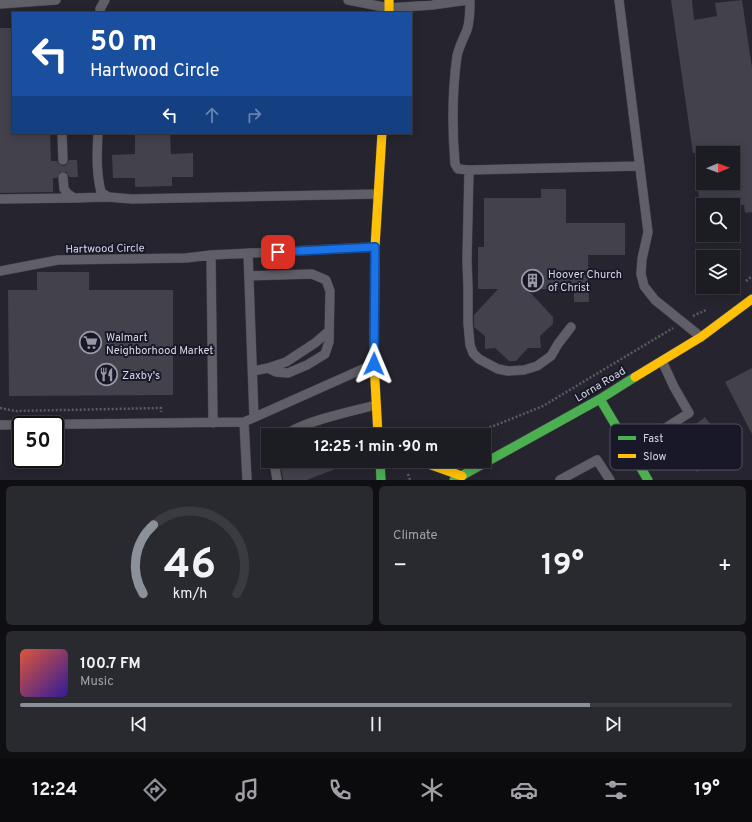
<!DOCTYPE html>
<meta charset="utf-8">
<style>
body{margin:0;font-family:Overpass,sans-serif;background:#292930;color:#f1f3f6;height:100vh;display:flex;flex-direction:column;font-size:15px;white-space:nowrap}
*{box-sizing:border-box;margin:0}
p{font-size:13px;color:#a0a1a6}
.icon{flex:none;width:22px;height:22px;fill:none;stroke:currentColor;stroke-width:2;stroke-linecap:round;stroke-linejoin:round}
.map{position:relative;height:480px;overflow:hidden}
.details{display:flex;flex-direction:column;gap:6px;padding:6px;background:#0f0f13;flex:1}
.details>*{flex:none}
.top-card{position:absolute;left:12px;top:12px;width:400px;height:122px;border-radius:0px;box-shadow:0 2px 10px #0003,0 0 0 1px #3a3a41;background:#1a4fa0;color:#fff;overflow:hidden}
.needle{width:26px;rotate:89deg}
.controls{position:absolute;left:696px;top:146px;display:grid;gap:8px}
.controls a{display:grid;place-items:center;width:44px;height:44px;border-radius:0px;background:#1c1c23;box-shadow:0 2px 10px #0003,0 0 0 1px #3a3a41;font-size:20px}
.speed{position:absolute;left:12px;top:416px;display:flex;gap:8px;font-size:20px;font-weight:700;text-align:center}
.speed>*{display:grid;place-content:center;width:52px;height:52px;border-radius:50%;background:#1c1c23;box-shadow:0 2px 10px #0003,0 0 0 1px #3a3a41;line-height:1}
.speed .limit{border:2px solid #111;border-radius:6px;background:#fff;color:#111}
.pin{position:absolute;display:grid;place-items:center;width:34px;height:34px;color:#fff;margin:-17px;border-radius:8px;box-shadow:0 2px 6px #0006}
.me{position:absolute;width:44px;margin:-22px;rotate:1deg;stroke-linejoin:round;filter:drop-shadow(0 0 3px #0008)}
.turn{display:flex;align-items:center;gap:14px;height:84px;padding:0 12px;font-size:18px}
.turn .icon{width:52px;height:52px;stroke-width:2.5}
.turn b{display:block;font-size:28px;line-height:34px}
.lanes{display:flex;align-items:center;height:38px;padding:0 12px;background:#0003;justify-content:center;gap:20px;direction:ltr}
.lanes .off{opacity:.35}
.big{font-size:30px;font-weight:700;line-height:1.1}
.details .tile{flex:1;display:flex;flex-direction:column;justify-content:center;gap:6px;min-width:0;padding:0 14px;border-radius:6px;background:#292930}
.details .dial{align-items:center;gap:0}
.dial svg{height:104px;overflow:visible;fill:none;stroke:#3a3a41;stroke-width:7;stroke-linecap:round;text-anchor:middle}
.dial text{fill:#f1f3f6;stroke:none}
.song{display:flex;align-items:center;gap:12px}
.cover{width:48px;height:48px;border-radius:6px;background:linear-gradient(135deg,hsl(10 70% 55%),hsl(250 70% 35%))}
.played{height:4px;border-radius:2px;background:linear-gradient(90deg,#8c9099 80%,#3a3a41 80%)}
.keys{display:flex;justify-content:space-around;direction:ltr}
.heat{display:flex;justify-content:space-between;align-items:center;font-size:22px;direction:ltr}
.details .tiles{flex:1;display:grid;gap:6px;grid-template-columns:1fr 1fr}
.tile:last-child{grid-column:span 2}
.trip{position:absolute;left:261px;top:428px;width:230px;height:40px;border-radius:0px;background:#1c1c23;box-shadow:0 2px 10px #0003,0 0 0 1px #3a3a41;font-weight:700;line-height:40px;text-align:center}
.dock{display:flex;height:64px;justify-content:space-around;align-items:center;background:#0b0b0e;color:#a0a1a6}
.dock .icon{width:28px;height:28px}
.dock .active{color:#8c9099}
.dock b{font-size:18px;color:#f1f3f6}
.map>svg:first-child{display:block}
.building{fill:#42414c}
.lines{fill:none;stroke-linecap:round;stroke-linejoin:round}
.lane-casing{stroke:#44434c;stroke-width:10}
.fast-casing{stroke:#44434c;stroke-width:10}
.slow-casing{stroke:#44434c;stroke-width:10}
.path{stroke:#5c5b64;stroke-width:2.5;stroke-dasharray:2 2;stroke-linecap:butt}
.lane{stroke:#605f67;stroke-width:9}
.fast{stroke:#4caf50;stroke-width:9}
.slow{stroke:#ffc107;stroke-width:9}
.route-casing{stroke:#114b97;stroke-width:10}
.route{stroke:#1a73e8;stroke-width:7}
.labels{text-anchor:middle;stroke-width:4;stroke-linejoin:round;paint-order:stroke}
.street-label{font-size:11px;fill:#d7d7e4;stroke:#181829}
.poi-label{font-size:11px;fill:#d7d7e4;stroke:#181829;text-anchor:start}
.key{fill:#181829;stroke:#515161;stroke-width:1}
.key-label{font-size:11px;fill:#d7d7e4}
</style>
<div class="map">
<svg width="752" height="480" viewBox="0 0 752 480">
<rect width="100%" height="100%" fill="#26252f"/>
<path class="building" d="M671,0h21l2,20 23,-4 -2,-13 27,-3 10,68v144l-7,1 -1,-8h-44l-3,-22h44l-5,-30h-43z
M0,28h13v105h37l1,28h6l1,2 5,3 3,-1 3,-5h8l1,17h-9l-3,-5h-6l-3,6h-4v14l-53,1z
M135,133h35l1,21 22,-1v24h-21v9l-37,1v-9h-22l-1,-23 23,-1z
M541,189h25v34h59v32h-37l1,47h-15v-13h-47l26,28v7l-13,12 1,12h-13l-12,13h-7l-14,-13 -10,1v-13l-11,-9v-12l24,-26h-20v-42h6v-49h57z
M37,272h52v18h84v105l-164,1 -1,-106h29z
M752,368v66l-27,-52z
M705,417l23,31 -31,24 -23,-31z
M280,461h73v1l-46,18h-24z"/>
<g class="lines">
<defs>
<path id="lane" d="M348,0l41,8 43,-3 36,-5
M470,0c0,10 0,21 -3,30 -4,9 -8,17 -10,26 -5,36 -5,72 -2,108l3,5 11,1 171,-4
M619,0l29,232 -6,27 -1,15 3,12 11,14 46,37
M0,4l56,-4
M101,13l-1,-4 5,-9
M62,133l1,27
M98,133c-1,20 -2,39 3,59l7,5
M469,170l-2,90 1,28v35l2,22 3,8 6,6 19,10 10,2 16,-1 13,-4 14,-10 7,-12 13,-17
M63,177l1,12 4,5 6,4 34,-1 24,2 246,-5
M0,199l74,-1
M248,253l6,164
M211,255l2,168
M0,271l58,-11 128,-2 25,-3 164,-8
M249,276l63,-2 14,6 4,11 -1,51 -4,12 -18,11 -19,8 -12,-1 -8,-4 -15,3
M268,368l18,-6 29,-19 14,-12
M0,425l244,-3
M286,435c14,-13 70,-25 90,-30
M631,450l58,-37 -15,-26 -12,-26
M274,461l3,19
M247,480l-3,-58 130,-58
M560,480l37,-20 13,20"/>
<path id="fast" d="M600,399l48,81
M380,461l1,19
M454,480l146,-81 35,-22"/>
<path id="slow" d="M389,0v13
M635,377l66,-40 51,-38
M378,435l-4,-72 1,-116 7,-114
M420,461l42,15"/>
</defs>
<use href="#lane" class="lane-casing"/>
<use href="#fast" class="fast-casing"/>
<use href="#slow" class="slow-casing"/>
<path class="path" d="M746,281l6,-5
M693,316l13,-6
M0,408l15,3 146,-3v4
M471,435l72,-29 130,-78
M408,474l2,6"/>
<use href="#lane" class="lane"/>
<use href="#fast" class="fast"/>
<use href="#slow" class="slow"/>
</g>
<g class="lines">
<defs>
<path id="route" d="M278,252l97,-5 -1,117"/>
</defs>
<use href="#route" class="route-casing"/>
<use href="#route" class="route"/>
</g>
<defs>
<symbol id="building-ring" viewBox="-11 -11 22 22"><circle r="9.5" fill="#181829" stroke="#9999a5" stroke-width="1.5"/><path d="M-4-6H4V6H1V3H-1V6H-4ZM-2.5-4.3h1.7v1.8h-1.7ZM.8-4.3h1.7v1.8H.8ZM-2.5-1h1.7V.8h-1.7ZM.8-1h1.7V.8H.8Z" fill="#9999a5"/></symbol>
<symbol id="supermarket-ring" viewBox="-11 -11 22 22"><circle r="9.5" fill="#181829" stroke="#9999a5" stroke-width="1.5"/><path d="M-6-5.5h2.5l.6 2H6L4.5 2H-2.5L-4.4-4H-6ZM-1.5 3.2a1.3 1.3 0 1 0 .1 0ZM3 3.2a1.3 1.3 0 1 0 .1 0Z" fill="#9999a5"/></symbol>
<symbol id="restaurant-ring" viewBox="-11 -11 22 22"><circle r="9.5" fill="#181829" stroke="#9999a5" stroke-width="1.5"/><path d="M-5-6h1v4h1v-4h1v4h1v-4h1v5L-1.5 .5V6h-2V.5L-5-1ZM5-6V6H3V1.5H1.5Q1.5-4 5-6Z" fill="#9999a5"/></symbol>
</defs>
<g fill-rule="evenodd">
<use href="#building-ring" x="520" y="268" width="25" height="25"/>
<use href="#supermarket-ring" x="78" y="330" width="25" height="25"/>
<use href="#restaurant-ring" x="94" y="362" width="25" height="25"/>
</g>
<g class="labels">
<g class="street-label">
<text transform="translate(105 248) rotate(-1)" y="4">Hartwood Circle</text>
<text transform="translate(600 384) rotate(-31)" y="4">Lorna Road</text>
</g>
<g class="poi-label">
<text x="548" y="278">Hoover Church<tspan x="548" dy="13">of Christ</tspan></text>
<text x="106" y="341">Walmart<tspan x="106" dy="13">Neighborhood Market</tspan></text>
<text x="122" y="379">Zaxby's</text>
</g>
</g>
<rect x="610" y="424" width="132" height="46" rx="6" class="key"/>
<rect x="618" y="436" width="18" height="4" fill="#4caf50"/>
<rect x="618" y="454" width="18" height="4" fill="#ffc107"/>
<g class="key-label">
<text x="643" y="442">Fast</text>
<text x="643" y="460">Slow</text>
</g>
</svg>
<div class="controls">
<a><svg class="needle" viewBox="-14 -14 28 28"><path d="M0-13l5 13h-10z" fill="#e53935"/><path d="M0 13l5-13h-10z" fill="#a0a1a6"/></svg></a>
<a><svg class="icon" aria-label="search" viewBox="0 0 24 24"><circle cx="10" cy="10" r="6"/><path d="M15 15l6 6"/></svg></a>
<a><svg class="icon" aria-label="layers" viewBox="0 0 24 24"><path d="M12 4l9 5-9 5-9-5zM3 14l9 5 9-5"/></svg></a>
</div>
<div class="speed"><div class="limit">50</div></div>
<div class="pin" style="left:278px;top:252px;background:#d93025"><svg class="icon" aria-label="arrive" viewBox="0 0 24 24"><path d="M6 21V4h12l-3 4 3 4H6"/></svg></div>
<svg class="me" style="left:374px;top:364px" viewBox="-20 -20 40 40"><path d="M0-17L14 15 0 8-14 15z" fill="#1a73e8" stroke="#fff" stroke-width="4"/></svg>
<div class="trip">12:25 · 1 min · 90 m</div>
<div class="top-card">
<div class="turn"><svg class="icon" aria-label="left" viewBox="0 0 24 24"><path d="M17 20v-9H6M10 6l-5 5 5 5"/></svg><div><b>50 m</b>Hartwood Circle</div></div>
<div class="lanes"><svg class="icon" aria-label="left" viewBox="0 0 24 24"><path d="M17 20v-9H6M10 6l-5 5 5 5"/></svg><svg class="icon off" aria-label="ahead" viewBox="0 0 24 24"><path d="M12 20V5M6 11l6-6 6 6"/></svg><svg class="icon off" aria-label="right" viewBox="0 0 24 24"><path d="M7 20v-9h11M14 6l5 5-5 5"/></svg></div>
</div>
</div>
<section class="details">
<div class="tiles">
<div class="tile dial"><svg viewBox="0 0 100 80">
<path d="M14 69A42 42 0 1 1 86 69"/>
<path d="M14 69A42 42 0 0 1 22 16" stroke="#8c9099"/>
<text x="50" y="56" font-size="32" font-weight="700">46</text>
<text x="50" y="72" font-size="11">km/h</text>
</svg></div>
<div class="tile"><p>Climate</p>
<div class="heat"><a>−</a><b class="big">19°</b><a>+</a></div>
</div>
<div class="tile">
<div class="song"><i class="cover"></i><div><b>100.7 FM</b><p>Music</p></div></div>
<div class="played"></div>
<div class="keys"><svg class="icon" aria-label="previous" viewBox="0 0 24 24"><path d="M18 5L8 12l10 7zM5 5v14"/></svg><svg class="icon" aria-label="pause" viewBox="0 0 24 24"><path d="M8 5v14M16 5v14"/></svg><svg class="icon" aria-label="next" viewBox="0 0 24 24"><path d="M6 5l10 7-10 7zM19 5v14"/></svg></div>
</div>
</div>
</section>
<nav class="dock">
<b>12:24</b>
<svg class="icon active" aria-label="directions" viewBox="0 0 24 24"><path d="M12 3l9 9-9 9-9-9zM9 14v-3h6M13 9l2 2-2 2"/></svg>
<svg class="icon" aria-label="music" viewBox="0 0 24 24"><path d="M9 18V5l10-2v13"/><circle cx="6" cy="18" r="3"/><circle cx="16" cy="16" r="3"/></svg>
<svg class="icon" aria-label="phone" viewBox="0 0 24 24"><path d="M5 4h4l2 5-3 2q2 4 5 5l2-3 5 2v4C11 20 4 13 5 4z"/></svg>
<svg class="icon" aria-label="climate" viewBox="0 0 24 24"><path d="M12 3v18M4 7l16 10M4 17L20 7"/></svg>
<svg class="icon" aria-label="car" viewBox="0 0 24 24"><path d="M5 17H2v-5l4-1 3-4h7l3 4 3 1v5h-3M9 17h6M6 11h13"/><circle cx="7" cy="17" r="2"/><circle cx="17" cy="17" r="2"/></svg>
<svg class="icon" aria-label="filters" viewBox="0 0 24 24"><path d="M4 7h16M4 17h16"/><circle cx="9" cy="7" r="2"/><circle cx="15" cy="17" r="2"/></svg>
<b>19°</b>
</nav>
